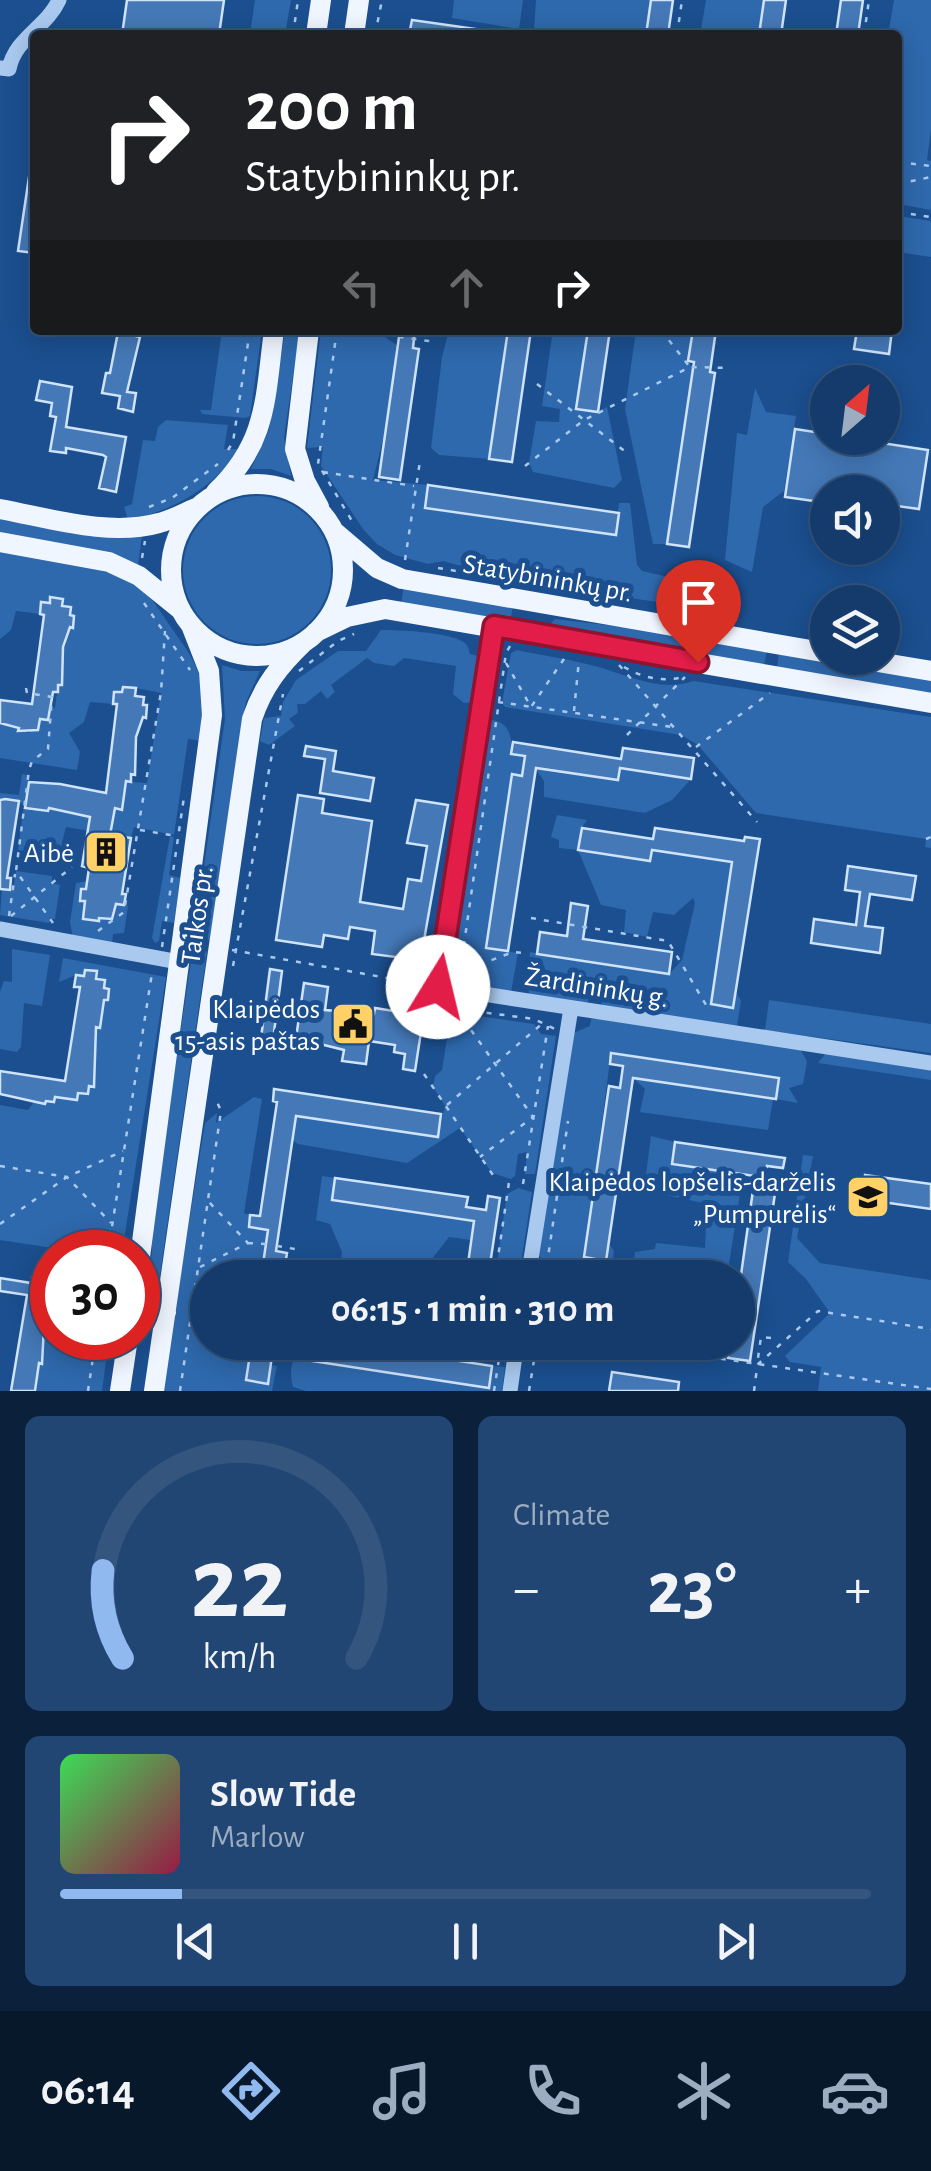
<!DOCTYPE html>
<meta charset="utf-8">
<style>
body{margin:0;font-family:"Alegreya Sans",sans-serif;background:#214673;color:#f1f3f6;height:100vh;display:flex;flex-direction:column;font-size:38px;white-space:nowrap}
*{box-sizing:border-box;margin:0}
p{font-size:32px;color:#9dadc1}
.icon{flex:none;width:55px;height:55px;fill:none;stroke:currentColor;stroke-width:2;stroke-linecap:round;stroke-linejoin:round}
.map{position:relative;height:1391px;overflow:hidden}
.side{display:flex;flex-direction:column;gap:25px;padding:25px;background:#0b203b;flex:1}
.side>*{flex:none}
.banner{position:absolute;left:30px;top:30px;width:872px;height:305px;border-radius:10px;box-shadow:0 5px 25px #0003,0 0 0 2px #33557e;background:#202124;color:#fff;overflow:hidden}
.needle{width:65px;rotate:28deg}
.tools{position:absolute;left:810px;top:365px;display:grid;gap:20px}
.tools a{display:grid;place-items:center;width:90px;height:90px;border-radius:50%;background:#143b6b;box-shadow:0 5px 25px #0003,0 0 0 2px #33557e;font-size:50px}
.speed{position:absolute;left:30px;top:1230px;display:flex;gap:20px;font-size:50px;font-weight:700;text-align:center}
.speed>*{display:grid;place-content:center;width:130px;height:130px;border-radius:50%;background:#143b6b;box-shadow:0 5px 25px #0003,0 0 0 2px #33557e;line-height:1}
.speed .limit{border:15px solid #d22;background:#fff;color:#111}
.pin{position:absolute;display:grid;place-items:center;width:85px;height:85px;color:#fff;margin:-102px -42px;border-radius:50% 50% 50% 0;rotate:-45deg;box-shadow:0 0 10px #0007}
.pin .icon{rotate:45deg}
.me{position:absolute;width:110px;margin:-55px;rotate:9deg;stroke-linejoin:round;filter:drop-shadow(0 0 8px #0008)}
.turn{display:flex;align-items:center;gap:35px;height:210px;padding:0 50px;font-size:45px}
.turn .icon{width:130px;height:130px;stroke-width:2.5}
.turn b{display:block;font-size:70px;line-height:85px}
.lanes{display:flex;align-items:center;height:95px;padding:0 50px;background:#0003;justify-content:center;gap:50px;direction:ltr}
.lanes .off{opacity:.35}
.big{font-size:75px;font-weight:700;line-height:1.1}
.side .widget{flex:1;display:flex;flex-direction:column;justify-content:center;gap:15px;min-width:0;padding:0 35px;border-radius:15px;background:#214673}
.side .dial{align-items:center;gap:0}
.dial svg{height:260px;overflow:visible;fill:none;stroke:#33557e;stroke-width:7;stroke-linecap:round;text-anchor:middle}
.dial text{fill:#f1f3f6;stroke:none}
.song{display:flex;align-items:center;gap:30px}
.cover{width:120px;height:120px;border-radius:15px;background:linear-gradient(135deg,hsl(130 70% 55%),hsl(340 70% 35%))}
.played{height:10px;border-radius:5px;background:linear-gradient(90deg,#90b9f0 15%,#33557e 15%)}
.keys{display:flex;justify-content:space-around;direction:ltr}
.heat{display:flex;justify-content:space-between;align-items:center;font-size:55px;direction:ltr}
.side .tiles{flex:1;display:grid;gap:25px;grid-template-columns:1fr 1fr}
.widget:last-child{grid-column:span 2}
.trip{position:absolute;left:190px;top:1260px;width:565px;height:100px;border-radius:50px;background:#143b6b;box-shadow:0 5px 25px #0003,0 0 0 2px #33557e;font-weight:700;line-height:100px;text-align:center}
.dock{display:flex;height:160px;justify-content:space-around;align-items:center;background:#08182b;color:#9dadc1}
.dock .icon{width:70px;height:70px}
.dock .on{color:#90b9f0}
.dock b{font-size:45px;color:#f1f3f6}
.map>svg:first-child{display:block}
.green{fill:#2e69ad}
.building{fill:#4478b7;stroke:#cfe3fa;stroke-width:2.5}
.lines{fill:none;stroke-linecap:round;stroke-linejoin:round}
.path{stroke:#a9c9ee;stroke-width:2.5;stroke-dasharray:5 8;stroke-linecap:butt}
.minor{stroke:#a9c9ee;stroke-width:15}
.major{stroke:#f0f6ff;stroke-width:20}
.route-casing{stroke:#92132f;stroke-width:25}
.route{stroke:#e11d48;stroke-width:18}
.labels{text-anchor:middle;stroke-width:10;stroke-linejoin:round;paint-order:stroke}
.street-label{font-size:28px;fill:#fff;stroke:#1b4f8f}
.poi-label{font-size:28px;fill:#fff;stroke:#1b4f8f;text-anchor:end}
</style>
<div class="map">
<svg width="931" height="1391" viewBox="0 0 931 1391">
<rect width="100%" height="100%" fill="#1b4f8f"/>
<path class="green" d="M255,0h36l-6,35 -35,-1z
M454,0h69l-4,29 -67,-11z
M536,0h115l-5,35h-93l-19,-4z
M706,0h58l-5,35h-59z
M894,0h37v129l-4,31 4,1v49l-33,-6v-169h-10z
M898,216l33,5v36l-33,-5z
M222,330h40l-12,86 -5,2 -43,-4 -2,-4h11z
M285,330h15l-16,107 7,39 -20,-7h-20l18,-39z
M321,330h62l-1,5 16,11 -11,77 -14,57 55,5 -3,23 190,27 4,-32h11l7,62 5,6 26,6 2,5 22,4 -3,21 -181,-28 -65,-18 -15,3 -33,-9 -18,-11 -14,-15 -42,-63 2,-19 -16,1z
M449,330h59l-19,129 -50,-4 -8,-7 11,-91z
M553,330h35l-12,78 22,4 9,-5 15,73 -8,8 -81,-16 -4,-9 7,-42 23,1 1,-13 -18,-3z
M636,330h57l-5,31 5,8 -26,175h-14l-28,-135z
M755,388l11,24 30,4 -12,75 -21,16 -11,65 -27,-12 12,-127 10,2z
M166,420l62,5 -4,24h14c-21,38 -68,63 -110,71l-4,-13 8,-3 11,-64 12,1 3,-14z
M183 570a74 74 0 1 1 148 0a74 74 0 1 1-148 0Z
M0,517l142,18 -4,31 -138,-32z
M0,550c43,7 116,11 147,44 9,10 16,21 23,32 36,49 34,55 33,115l-15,-2 -14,96 -40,-8 -3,11 -65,-11 -4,16 7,1 -4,13 -47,-7 6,-45 -7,-4 -17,-1v-7l19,2 3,-21 6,1 -3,29 12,2v3l10,2 2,-3 44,10 22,-10 7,1 2,-11 -6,-1 1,-16 28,2 14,-90 -25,-5 -22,4 -1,12 -23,-2 -6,20 -15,11 11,19 -3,18 -77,-12v-35l29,10 1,-4 8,1 2,-11 8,1 2,-11 5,-1 3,-23 4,-1 -1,-37h4l9,-31 -4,-1 1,-8 -9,-1v-7l-11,-2 -1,6 -9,-1 -1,12 -24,-3 -5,19 -11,9z
M404,586l109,20 -3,16 -109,-18z
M555,619l102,12 110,19 -3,16 -210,-36 -3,-7z
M381,630c19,0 64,2 81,11 7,4 6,7 8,13l12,3 -7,45 -11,1 -11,-9 3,-28 -52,-8 -10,8 -20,-3 -7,-5 -36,27 4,7 -8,7 -6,-8 -16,13h-8l1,9 -9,6 6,7 -26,19 -9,-4 4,-23 17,-2 2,-14 13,-22 42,-29h28z
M517,650c28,6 58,10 85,18 29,9 61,24 91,13l238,36v131l-6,-1 1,-8 -170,-26 -58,-68 -17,-10 -176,-28 -3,-4 9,-50z
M779,652l152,26v17l-154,-27z
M222,665l20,6h18l-14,31 -4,20 -32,218 -16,-3 31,-218z
M488,720c20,-1 25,16 23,34l14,2 -3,20 -9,-1 -26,173 31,5 -7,39c-29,-4 -51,-5 -61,-36z
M535,768l82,12 3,-12 71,11 -19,21 -27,13 -101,-16v-16z
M557,815l30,5 -6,9 -2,21 70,11 3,-11 80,12 -21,141 22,4 3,-15 5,9 -4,25 -136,-19 2,-13 -13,-3 -3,14 -57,-8 -3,-13 3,-32 139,22 13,-14 13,-57 -2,-5 -19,17 -21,-3 -6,25 -23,-5 2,-22 -25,-5 -23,-55 -19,-2v-8l-8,-3z
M170,836l4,1 -5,38 11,3 -6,45 -12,-2 -3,20 -4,2 -3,-5z
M16,871l36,5v7l8,2 -5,34h-5l-1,4 -49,-8 2,-26 11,1z
M87,881l-1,8h-5l-1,11 5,1 -2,18h28l5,-15 12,2 -4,27 -11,1 -1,11 -39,-7 -3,-16 6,-39z
M193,948l14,3 -51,351 -10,-4 6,-47 -1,-23z
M12,949l38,6 -8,51 -18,-3 -3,44 -4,5 -17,-3v-57l4,-11 8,1z
M63,958l103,19 -44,275h-55l-1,-2 -66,-10v-135l28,5 6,-8 11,2 11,-12 11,1 -1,6 11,1 1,-7 10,1 1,-8 5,1 -2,-29h3l1,-10 -3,-1 3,-20h4l4,-27h4l1,-10 -5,-2 1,-8 -9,-1 1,-7 -12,-2 -1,6 -8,-1 -17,7z
M769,1000l162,24v29l-166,-23z
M466,1014l68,10 7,10 15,2 -21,138h-10l2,-22 -9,2 -3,22 -4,3 -19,-6 -32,-45 -53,35 -109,-19 -5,-4 3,-24 142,21 7,-31 -12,-19 2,-11 7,-6 7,-44 11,1z
M605,1018l195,31 7,12 -4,23 -14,4 9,15 -22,-4 2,-21 -167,-25 -27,204 22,3 3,-16 5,7 -2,17 -4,1 -66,-10 -4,-4 33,-221 19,-8 1,-7z
M826,1053l105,16v11l-113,-17z
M633,1078l140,21 -5,31 -128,-18 5,-23z
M254,1097l8,2 -18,114 6,2 -1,12 19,3 -7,47 -53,1v64l44,1 -6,37 21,4 3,-19 7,1 -5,25h-110l43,-268 12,-10 -1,10z
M651,1136l24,6 -2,22 70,11 -16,102h-46l1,-10 -17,-4 -3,14h-30l3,-25 20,-3 1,-6 49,5 2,-44 -63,-14z
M803,1155l10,1 -16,82 23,25 111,17v111h-113l3,-24 -31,-5 -5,-6 45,-43 -24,-34 -18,-17z
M322,1176l13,2 -2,22 141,21 -3,19 -22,-3 -31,40 -78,1 2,-26 -12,-28 -14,-4z
M518,1188l14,4 -13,85h-24l12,-83z
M51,1306l1,32h57l-7,53h-65l2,-28h3v-37h4z
M300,1353l-1,6 189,29 4,-22 13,1 -3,24h-196l-13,-4c-3,-12 -4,-26 7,-34z"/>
<path class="building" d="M127,0h97l-5,35h-97z
M651,0h22l-5,35h-22z
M764,0h22l-5,35h-22z
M841,0h22l-5,35h-22z
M412,20l64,9v6h-67z
M29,177h6v76l-17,-2z
M400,330h15l-2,18 6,1 -19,131 -21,-3z
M508,330h23l-19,132 -23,-3z
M588,330h22l-12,82 -22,-3z
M693,330h23l-6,42 5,1 -26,174 -22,-3 27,-182 -6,-1z
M857,330h35l-3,24 -35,-5z
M118,332l22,5 -13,55 9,1 -3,19 -15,-4 2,-12 -18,-3 4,-20h4z
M40,381l32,6 -6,40 60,10 -10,55 -17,-4 7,-31 -3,-2 -37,-7v5l-16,-2 6,-34 -6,-1 2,-13 -16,-3z
M795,429l33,5v4h21l79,12 -9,59 -37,-5v-12h-54v11l-43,-6z
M428,485l191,28 -3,22 -191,-27z
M50,597l13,2 -1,7 9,1 -1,8 4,1 -1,12 -3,-1 -7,20 -1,38h-4v7h-5l-5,28 -8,-1 -2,11 -20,1 1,-3 -19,-5v-23l32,4 12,-89 -4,-1 1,-12 9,1z
M123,687l13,1 -1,8 9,1 -1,8h4l-1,13 -3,-1 -7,20 -1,38 -4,-1v8l-5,-1 -4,29 -7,-2 -5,27 21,3 -9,56h4l-2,11 -8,-1 -4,15 -13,-1v3l-16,-2 2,-18h-5l1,-12h5l3,-21 -7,-2 8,-49 -41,-9 -1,3 -23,-3 4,-26 31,2 46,9 11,-89h-4l1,-12h8z
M513,742l108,17 2,-11 71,10 -3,21 -71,-11 -2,12 -82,-12 -28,183 -22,-3 26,-174 10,2 3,-20 -14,-2z
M306,746l30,5 -3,20 41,7 -4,23 -50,-8 5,-34 -21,-3z
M298,795l26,4 -2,14 50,8 -12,81 43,7 5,-30 13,2 6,-35 -20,-3 9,-43 32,5 -33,186 12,2 -12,78 -12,-2 2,-15 -11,-2 1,-7 -26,-4 -3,23 -24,-3 2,-11 -48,-12 8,-55 24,4 -3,23 49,4 1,-6 25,4 6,-39 -12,-2 2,-14 -24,-3 3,-23 -25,-4 -2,12 -24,-4 -2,12 -46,-7z
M5,799l14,2 -12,77h4l-1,12 -10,-1v-89z
M582,828l71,11 2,-11 89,13 1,-4 15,2 -27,169 -22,-4 21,-142 -80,-12 -2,11 -72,-11z
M848,866l68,10 -4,24 -42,-6 -5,32 18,2 -3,25 -69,-10 3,-24 42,6 4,-33 -15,-2z
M571,903l17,3 -5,33 89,13 -3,22 -132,-20 3,-22 27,4z
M270,969l12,2 -9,69 -12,-2z
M85,970l12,1 -1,8 9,1 -1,8 5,1 -1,11h-4l-4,28 -4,-1 -2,60 -5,-1 -1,8 -10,-1 -1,7 -22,-3 -1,5 -8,-1 -1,3 -45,-10v-23l65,10 15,-94h-6l2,-12 8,1z
M611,1053l168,25 -3,21 -143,-21 -27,183 -22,-4 25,-171 11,2 3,-22 -13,-2z
M274,1089l167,25 -3,23 -142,-21 -20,135 11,2 -4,25h-22l7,-48 -19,-3 1,-12 10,1 17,-114 -4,-1z
M675,1142l110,16 -2,10 -16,-2 -3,20 12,1 -26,174 -22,-3 2,-16h8v-46l17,-120 -83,-12z
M865,1175l66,9v25l-70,-10z
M335,1178l133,19 -2,10 20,3 2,-14 12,2 -12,80h-22l8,-57 -142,-21z
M32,1277l12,1 -1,8 9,1v20l-8,19 -2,38 -3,-1 -4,28h-24l16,-96 -27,-4v-13l31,5z
M252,1342h22l-6,42 -22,-4z
M301,1342h35l156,24 -3,22 -190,-29z
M612,1372l67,10 -1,9h-69z"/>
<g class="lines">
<path class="path" d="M293,35l5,-35
M375,35l7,-35
M677,35l5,-35
M864,35l5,-35
M898,162l33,4
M898,184l33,-7
M898,212l33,5
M337,330l-19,134 37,62
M347,330l89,12
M661,330l28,36
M537,384l89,68
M228,450l5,-8 17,-112
M525,466l59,-46 106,-53 40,1
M323,472l91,14
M149,507l23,-9 46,-34
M142,558l3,-17
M405,560l15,-99
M438,568l61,10
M144,603l46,67
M668,608l76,13
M510,646l-4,7 -46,319 53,-20 12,1
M506,663l25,44 35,-51
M619,665l138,157
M624,667c19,11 38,15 59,10
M299,671l39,-30 16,-7
M26,688l1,5 25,4 -4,52 -16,12 -3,9 -13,101 37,52
M498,702l174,25
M574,711l5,-51
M627,735l58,-58
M696,747l74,-54
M140,830l36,6
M926,839l5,-2
M9,916l6,-42
M11,916l61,-49
M531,918l137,23 41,69
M98,931l26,-19 37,-220 4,-61
M162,947l22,-150
M232,950l194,35
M233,966l50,-272
M435,1006l99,13 21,10
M456,1009l77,108 -53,40
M424,1074l73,107
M447,1105l96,-82
M0,1166l67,11 44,46
M523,1184l25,-158
M0,1224l67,-47 56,-26
M248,1243l18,1
M277,1246l24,4
M108,1252l44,-279
M200,1267l48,-24 -40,-42
M495,1278l14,-96
M545,1278l23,-157
M771,1338l-10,-1 -4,28 61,-54 113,18
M605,1342l326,47
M486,1344v-2
M537,1344l10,-2
M88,1391l8,-53
M180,1391l41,-280 -6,-14
M494,1391l7,-45
M529,1391l8,-49
M754,1391l3,-23"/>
<path class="minor" d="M0,68l9,1c6,-31 38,-42 50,-69
M493,626l-55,361 493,76
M0,929l179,33
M528,1278l43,-270
M510,1391l7,-49"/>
<path class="major" d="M316,35l5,-35
M354,35l5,-35
M309,330l-14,119 10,32 14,26
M171 570a86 86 0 1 1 172 0a86 86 0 1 1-172 0Z
M216,492c52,-50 49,-94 58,-162
M0,509c50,9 109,28 159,14 13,-3 25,-10 37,-15
M336,533l41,35 25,11 426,74
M0,542l109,20 30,14 42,34
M316,632l31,-15 38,-8 546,94
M854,658l77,13
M138,1272l74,-557 -3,-44 -18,-46
M138,1302l10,7 18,3
M120,1391l8,-53
M154,1391l98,-672c11,-33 28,-54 52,-77"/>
</g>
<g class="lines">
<defs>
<path id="route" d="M438,987l56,-361 204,36"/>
</defs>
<use href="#route" class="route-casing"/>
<use href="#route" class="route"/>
</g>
<defs>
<symbol id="building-square" viewBox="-11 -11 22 22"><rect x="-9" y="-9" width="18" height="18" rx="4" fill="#ffd166" stroke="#1b4f8f"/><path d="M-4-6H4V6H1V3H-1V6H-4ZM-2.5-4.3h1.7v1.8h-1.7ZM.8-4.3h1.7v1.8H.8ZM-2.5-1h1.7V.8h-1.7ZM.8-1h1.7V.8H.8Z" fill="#111"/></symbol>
<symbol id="civic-square" viewBox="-11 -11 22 22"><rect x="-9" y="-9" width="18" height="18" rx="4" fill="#ffd166" stroke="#1b4f8f"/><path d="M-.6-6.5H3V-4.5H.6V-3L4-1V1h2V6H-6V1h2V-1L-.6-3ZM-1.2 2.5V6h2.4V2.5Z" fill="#111"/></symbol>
<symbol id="school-square" viewBox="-11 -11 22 22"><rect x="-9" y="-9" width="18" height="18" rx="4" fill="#ffd166" stroke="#1b4f8f"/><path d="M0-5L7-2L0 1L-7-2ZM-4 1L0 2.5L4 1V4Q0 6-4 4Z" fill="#111"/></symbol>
</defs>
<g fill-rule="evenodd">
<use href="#building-square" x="81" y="827" width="50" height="50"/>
<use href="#civic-square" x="328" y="999" width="50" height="50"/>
<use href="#school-square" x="843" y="1172" width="50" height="50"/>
</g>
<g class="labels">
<g class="street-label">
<text transform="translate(548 577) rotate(10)" y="10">Statybininkų pr.</text>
<text transform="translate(196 915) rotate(-82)" y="10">Taikos pr.</text>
<text transform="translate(597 986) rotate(9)" y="10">Žardininkų g.</text>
</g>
<g class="poi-label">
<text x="74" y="862">Aibė</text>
<text x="320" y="1018">Klaipėdos<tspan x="320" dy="32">15-asis paštas</tspan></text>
<text x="836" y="1191">Klaipėdos lopšelis-darželis<tspan x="836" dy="32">„Pumpurėlis“</tspan></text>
</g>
</g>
</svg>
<div class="tools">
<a><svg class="needle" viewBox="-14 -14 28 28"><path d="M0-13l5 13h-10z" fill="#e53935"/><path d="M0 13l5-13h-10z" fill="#9dadc1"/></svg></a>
<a><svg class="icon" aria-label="sound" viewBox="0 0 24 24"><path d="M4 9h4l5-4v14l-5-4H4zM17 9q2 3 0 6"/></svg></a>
<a><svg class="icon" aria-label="layers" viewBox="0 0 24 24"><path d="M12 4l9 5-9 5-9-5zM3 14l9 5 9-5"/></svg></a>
</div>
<div class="speed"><div class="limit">30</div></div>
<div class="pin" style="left:698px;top:662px;background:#d93025"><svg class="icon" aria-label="arrive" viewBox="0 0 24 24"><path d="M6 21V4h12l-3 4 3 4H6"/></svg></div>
<svg class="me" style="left:438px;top:987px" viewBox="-20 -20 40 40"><circle r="19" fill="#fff"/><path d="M0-13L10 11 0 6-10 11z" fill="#e11d48"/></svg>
<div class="trip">06:15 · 1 min · 310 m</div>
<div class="banner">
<div class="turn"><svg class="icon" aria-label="right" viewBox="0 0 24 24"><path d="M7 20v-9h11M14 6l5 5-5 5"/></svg><div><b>200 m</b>Statybininkų pr.</div></div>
<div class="lanes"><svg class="icon off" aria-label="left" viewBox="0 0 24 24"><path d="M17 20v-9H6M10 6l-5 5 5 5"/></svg><svg class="icon off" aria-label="ahead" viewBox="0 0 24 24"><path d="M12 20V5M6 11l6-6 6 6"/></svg><svg class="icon" aria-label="right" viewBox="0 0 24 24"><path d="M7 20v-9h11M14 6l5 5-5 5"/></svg></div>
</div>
</div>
<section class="side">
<div class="tiles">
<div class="widget dial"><svg viewBox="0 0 100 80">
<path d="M14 69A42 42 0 1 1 86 69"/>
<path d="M14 69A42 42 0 0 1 8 42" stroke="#90b9f0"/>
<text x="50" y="56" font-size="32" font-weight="700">22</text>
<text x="50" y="72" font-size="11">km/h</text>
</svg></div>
<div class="widget"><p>Climate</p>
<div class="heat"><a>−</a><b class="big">23°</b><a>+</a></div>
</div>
<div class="widget">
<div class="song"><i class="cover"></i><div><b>Slow Tide</b><p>Marlow</p></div></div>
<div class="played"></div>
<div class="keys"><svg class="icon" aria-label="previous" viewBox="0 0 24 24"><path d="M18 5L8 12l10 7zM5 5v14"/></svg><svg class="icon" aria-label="pause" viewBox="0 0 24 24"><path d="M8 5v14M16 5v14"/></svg><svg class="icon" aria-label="next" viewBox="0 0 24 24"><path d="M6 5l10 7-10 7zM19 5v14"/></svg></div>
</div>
</div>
</section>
<nav class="dock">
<b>06:14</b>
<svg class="icon on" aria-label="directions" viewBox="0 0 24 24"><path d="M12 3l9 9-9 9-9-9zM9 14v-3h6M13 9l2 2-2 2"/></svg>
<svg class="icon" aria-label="music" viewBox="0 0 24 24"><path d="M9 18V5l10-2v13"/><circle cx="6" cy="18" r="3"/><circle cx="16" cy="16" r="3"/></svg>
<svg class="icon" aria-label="phone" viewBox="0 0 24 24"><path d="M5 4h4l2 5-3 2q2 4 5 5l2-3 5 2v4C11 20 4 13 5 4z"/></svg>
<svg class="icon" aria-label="climate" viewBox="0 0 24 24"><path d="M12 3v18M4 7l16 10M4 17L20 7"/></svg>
<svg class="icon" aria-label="car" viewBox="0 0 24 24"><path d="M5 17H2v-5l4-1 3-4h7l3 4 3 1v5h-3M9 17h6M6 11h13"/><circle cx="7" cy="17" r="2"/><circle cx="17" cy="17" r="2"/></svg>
</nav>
